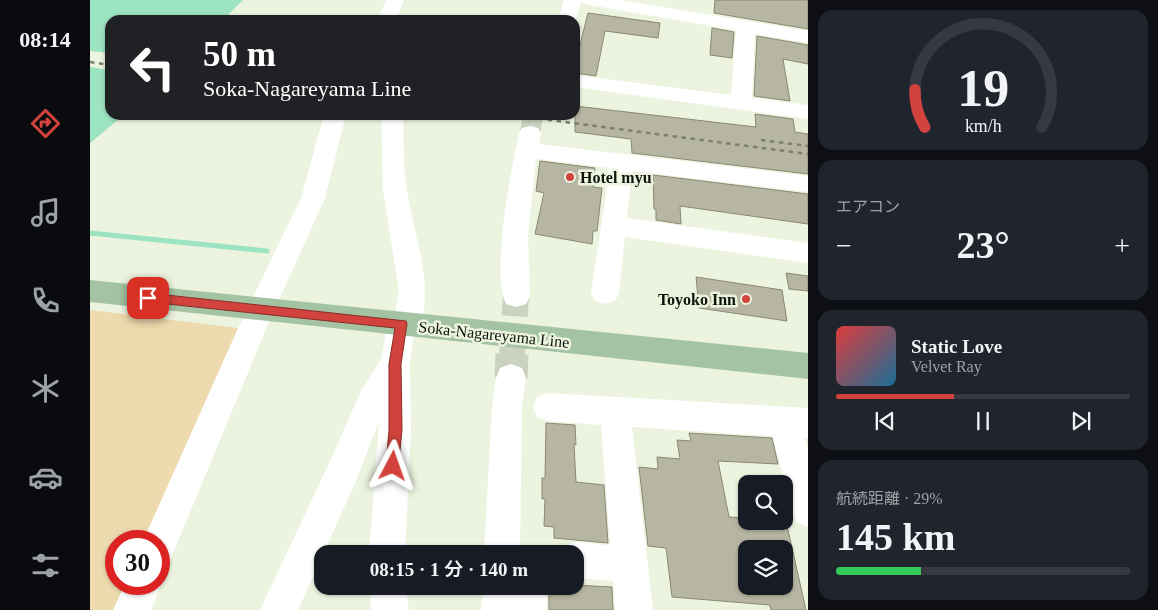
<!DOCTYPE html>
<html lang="ja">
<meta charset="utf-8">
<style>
body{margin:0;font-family:"Times New Roman","Noto Sans JP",serif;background:#20242c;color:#f1f3f6;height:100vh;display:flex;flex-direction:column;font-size:19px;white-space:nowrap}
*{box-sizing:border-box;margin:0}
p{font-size:16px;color:#9ea1a6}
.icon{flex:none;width:28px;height:28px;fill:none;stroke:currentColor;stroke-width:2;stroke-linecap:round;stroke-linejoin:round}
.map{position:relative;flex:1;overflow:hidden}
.panel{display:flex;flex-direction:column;gap:10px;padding:10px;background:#0d0f14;width:350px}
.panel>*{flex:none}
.guide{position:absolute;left:15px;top:15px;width:475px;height:105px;border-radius:15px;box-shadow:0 1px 4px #0004;background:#202124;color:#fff;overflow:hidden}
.buttons{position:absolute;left:648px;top:475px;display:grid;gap:10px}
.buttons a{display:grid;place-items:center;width:55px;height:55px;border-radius:10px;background:#171b24;box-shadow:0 1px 4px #0004;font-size:25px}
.speed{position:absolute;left:15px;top:530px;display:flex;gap:10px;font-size:25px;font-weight:700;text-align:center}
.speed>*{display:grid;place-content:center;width:65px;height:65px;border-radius:50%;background:#171b24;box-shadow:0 1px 4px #0004;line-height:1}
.speed .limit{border:8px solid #d22;background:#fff;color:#111}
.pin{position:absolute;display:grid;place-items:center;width:42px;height:42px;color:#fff;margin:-21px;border-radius:10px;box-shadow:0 2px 8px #0006}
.me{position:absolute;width:55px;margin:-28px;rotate:4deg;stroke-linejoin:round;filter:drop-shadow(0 0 4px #0008)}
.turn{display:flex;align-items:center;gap:18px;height:105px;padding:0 15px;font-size:22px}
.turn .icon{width:65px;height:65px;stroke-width:2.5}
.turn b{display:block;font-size:35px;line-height:42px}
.big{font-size:38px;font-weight:600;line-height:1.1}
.panel .card{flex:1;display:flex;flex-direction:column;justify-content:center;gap:8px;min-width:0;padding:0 18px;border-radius:15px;background:#20242c}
.panel .dial{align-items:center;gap:0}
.dial svg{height:130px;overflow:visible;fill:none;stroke:#363941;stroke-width:7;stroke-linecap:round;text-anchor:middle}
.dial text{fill:#f1f3f6;stroke:none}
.song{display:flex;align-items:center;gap:15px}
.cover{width:60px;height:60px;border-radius:8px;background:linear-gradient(135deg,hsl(0 70% 55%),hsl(200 70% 35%))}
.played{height:5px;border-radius:2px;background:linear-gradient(90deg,#d1433c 40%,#363941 40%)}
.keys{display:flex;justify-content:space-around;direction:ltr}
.heat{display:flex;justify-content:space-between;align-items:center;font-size:28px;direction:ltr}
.charge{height:8px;border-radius:4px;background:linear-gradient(90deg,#34c759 29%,#363941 0)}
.trip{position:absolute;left:224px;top:545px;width:270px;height:50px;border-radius:15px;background:#171b24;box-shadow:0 1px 4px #0004;font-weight:600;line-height:50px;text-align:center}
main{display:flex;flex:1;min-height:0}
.tabs{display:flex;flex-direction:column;width:90px;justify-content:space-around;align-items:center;background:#090b0e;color:#9ea1a6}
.tabs .icon{width:35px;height:35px}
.tabs .selected{color:#d1433c}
.tabs b{font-size:22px;color:#f1f3f6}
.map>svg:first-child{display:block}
.green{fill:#eedaaf}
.water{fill:#9ce3c2}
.pier{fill:#ecf4df}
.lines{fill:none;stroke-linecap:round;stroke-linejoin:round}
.stream{stroke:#9ce3c2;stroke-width:5}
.building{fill:#b7b6a2;stroke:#898874;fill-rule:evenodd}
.minor-tunnel-far2{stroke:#cbd2bf;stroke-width:20;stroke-dasharray:20 10;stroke-linecap:butt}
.minor-tunnel-far1{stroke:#cbd2bf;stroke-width:26;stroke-dasharray:26 13;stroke-linecap:butt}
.minor-tunnel{stroke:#cbd2bf;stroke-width:33;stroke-dasharray:33 16;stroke-linecap:butt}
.minor{fill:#fff;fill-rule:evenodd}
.major{fill:#a3c3a3;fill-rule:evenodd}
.rail{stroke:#7a8072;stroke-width:2.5;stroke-dasharray:4.5 4.5;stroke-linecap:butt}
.route{fill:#d1433c;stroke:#882c27}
.poi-dot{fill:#d1433c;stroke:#ecf4df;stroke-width:2}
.labels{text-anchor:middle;stroke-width:5;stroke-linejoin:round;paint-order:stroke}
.poi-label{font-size:16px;font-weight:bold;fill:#10130c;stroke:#ecf4df;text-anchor:start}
.street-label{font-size:16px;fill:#10130c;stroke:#ecf4df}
</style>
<main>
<nav class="tabs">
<b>08:14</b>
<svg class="icon selected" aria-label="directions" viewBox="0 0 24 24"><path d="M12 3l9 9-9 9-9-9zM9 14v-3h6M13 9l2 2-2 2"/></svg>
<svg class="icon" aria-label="music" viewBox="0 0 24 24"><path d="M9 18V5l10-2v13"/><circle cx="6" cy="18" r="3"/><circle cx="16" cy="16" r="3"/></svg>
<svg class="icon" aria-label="phone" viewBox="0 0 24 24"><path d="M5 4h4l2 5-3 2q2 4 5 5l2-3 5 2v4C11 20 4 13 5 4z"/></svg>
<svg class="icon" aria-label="climate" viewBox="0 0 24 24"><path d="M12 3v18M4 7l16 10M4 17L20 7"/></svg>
<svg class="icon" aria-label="car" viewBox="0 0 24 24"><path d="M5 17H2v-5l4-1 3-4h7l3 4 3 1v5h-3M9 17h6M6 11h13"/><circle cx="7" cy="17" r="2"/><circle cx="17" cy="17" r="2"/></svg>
<svg class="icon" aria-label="filters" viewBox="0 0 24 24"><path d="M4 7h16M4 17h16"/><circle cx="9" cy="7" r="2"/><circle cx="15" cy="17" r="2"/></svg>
</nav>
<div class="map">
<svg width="718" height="610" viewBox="0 0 718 610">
<rect width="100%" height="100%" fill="#ecf4df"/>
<path class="green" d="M0,310l148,18 -94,213h-28v43h9l-11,26h-24z"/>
<path class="water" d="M0,0h153l-20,20h-113v95h14l-34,28z"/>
<path class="pier" d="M0,51l20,2v17l-20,-3z"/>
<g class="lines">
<path class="stream" d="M0,233l177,18"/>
</g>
<path class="building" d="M625,0h93v29l-94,-16z
M498,13l72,10 -2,15 -53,-7 -9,45 -21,-3v-8z
M622,28l22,4 -2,26 -22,-3z
M667,36l51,9v19l-25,-5 7,42 -36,-5z
M485,106l181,21 -1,-13 38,5 2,13 13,2v40l-176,-21 -1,-14 -56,-7z
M450,161l55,7 -2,19 9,1 -5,43h-4l-1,13 -57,-10 9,-41 -8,-2z
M563,175l155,19v30l-128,-18 1,18 -25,-4v-10l-2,-1z
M696,273l22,3v15l-19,-2z
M606,277l86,13 5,31 -88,-13z
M456,423l29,2 1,20 -2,-1 2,38 28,3 4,58 -54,-5v-11l-10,-1 1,-27h-3v-21h3z
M599,433l83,5 6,26 -60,-3 11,56 13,1 1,3h43l20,89h-35l-1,-5 -98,-8 -6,-49 -18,-2 -9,-79 19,2 -1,-12 23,2 -3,-19 14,1zM656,549h38v37h-38z
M485,585l37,2 1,23h-64v-24z"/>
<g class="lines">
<path class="minor-tunnel-far2" d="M440,133l3,-18"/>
<path class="minor-tunnel-far1" d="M422,355l4,-59"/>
<path class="minor-tunnel" d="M421,378l1,-24"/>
<path class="minor" d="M296,0h18l-8,20h-18z
M474,0h57l187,31v12l-53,-9 -3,64 56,7v14l-233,-32v-12l156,20 5,-65 -147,-25 -8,-3 -6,20v-2h-17z
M234,115h22l-21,83 -56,124 -98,236 -12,6v-23h-16l98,-219 60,-124z
M291,115h22c1,25 0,51 4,76 7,45 30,100 10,143h-3l-4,29 1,67 -6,124h-36l10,-133 -23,60 -58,129h-38l72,-153 29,-66 20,-32 7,-35 4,-9 3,-1 4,-23 -16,-101z
M440,126l8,2 3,5 -2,11 269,32v16l-176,-21 -5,47 181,25v20l-183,-26 -6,56 -4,8 -10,3 -10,-3 -4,-8 19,-125 -74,-9 -8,76 2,61 -4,8 -10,3 -10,-3c-15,-31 5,-136 13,-171l3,-5z
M421,364l11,4 4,10 -4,28 -2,148h-36l8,-148 4,-28 4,-10z
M458,393l260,15v30h-3l3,11v78l-12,-5 -5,-12 -18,-74 -141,-9 21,183h-38l-2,-29 -38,-3v-24h-15l2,-7 13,-5 35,3 -9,-120 -53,-4 -11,-4 -4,-10 4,-10z
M69,578l2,6 -10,26h-38l12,-26h34z
M280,586h36l3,24h-38z
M393,586h64v24h-66z"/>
<path class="major" d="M0,280l718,73v26l-718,-77z"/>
<path class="rail" d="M0,62l20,3
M422,115l296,39
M671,140l47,6"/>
</g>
<path class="route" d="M58,293l258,28 1,3 -6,40 1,66 -4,40 -5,2 -5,-2 -2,-4 3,-36v-66l6,-36 -247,-26 -5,-4z"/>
<g class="poi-dot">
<circle cx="480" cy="177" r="5"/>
<circle cx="656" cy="299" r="5"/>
</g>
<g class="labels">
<g class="poi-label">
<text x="490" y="183">Hotel myu</text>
<text x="646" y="305" text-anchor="end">Toyoko Inn</text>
</g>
<g class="street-label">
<text transform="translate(404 334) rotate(6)" y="6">Soka-Nagareyama Line</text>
</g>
</g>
</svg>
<div class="buttons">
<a><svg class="icon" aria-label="search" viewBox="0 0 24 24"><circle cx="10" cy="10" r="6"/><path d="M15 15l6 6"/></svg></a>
<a><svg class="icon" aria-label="layers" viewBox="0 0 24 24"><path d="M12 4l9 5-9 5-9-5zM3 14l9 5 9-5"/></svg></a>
</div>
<div class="speed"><div class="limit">30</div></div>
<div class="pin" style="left:58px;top:298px;background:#d93025"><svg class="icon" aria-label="arrive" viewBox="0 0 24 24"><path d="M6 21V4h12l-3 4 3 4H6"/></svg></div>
<svg class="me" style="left:303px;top:466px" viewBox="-20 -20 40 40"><path d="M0-17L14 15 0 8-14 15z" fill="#d1433c" stroke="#fff" stroke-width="4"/></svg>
<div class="trip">08:15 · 1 分 · 140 m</div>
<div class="guide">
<div class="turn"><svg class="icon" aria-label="left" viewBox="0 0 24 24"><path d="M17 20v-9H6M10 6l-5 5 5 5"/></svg><div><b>50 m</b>Soka-Nagareyama Line</div></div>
</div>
</div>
<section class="panel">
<div class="card dial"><svg viewBox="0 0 100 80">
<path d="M14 69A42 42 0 1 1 86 69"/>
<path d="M14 69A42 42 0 0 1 8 46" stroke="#d1433c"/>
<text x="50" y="56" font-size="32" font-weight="700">19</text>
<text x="50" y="72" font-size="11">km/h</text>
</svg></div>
<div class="card"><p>エアコン</p>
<div class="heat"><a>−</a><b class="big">23°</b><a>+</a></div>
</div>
<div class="card">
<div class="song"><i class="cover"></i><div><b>Static Love</b><p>Velvet Ray</p></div></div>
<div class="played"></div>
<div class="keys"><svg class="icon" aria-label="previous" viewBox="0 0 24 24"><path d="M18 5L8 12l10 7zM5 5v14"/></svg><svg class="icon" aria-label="pause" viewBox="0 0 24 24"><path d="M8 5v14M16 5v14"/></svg><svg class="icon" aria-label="next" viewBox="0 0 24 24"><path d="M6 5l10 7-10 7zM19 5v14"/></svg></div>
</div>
<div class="card"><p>航続距離 · 29%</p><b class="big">145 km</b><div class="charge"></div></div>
</section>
</main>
